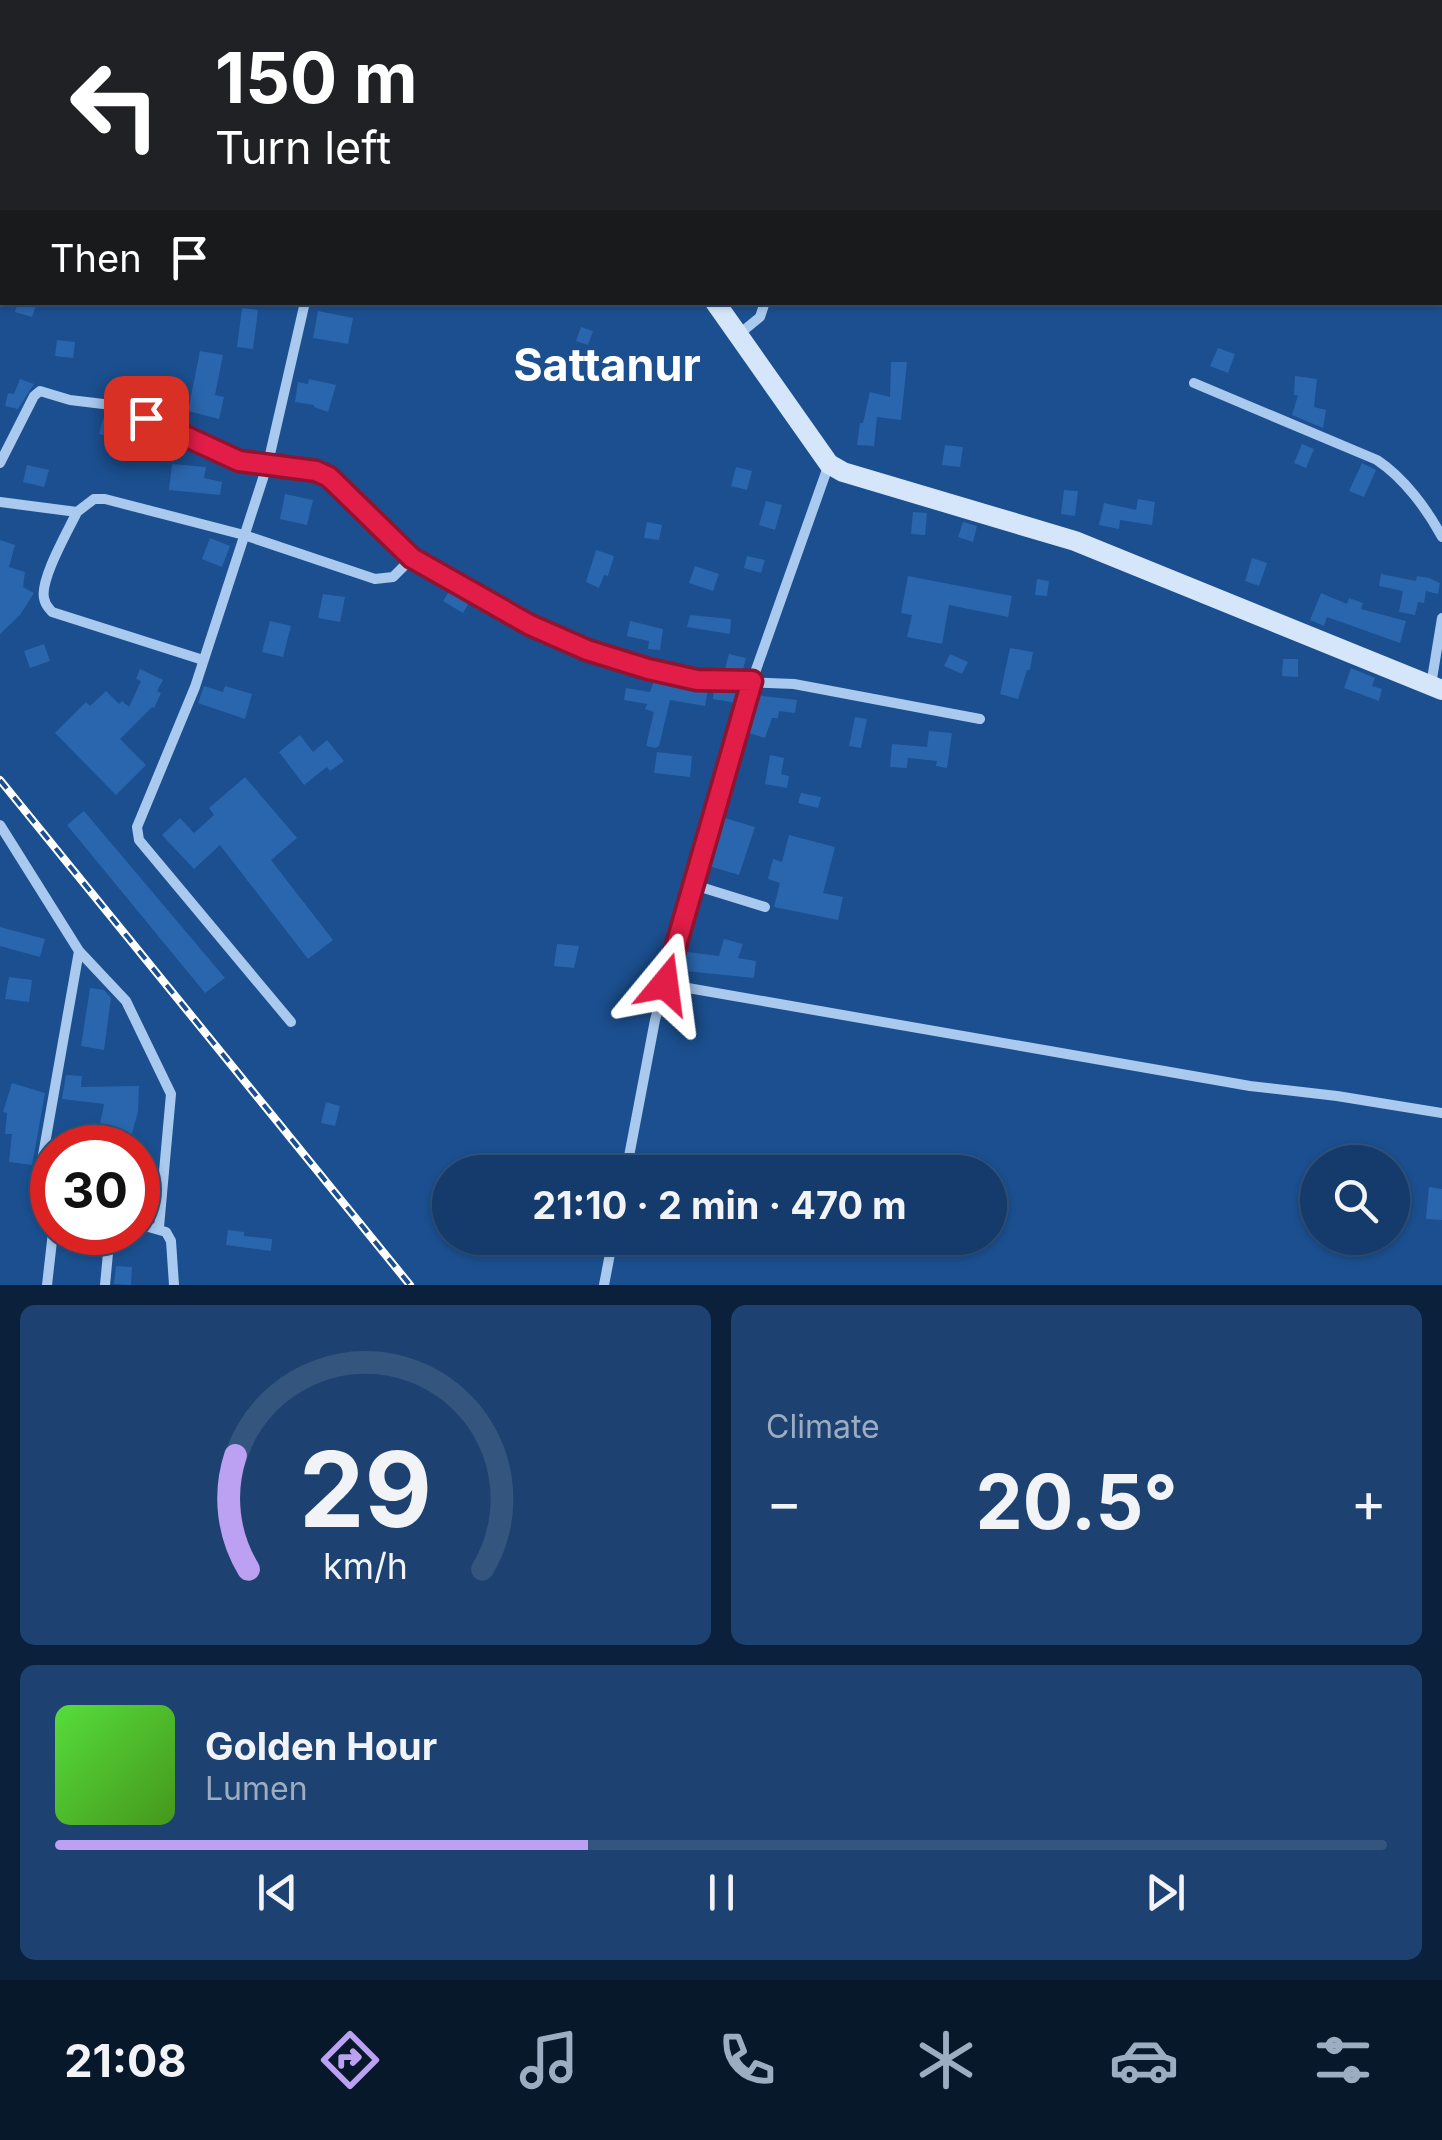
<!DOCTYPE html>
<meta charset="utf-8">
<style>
body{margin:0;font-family:Inter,sans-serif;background:#1d4271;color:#f1f3f6;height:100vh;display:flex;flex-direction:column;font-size:38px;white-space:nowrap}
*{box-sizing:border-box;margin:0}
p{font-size:32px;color:#9dadc1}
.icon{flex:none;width:55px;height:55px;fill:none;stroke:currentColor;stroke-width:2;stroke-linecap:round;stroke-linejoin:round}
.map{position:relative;height:1285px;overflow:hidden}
.drawer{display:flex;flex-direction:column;gap:20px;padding:20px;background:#0b203b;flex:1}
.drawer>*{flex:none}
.guide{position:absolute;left:0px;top:0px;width:1442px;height:305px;box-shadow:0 2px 8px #0004,0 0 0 2px #33557e;background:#202124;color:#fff;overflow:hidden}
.fabs{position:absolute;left:1300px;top:1145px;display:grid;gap:20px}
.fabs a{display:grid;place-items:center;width:110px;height:110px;border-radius:50%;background:#143b6b;box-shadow:0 2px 8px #0004,0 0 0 2px #33557e;font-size:50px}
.speed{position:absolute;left:30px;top:1125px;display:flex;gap:20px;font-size:50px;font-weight:700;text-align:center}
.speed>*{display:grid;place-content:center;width:130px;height:130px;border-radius:50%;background:#143b6b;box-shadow:0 2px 8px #0004,0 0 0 2px #33557e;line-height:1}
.speed .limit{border:15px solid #d22;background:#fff;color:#111}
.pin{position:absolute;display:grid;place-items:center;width:85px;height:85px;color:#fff;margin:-42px;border-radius:20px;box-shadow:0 5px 15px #0006}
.me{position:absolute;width:110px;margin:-55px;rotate:16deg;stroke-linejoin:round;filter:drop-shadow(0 0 8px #0008)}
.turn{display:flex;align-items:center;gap:35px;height:210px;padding:0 50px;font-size:45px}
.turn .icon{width:130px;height:130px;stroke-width:2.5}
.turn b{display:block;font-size:70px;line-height:85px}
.then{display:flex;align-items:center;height:95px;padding:0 50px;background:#0003;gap:20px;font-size:38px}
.big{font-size:75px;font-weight:700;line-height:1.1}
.drawer .card{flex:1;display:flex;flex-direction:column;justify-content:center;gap:15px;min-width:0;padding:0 35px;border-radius:15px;background:#1d4271}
.drawer .dial{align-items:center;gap:0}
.dial svg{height:260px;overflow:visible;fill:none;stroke:#33557e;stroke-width:7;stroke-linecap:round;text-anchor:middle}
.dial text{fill:#f1f3f6;stroke:none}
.song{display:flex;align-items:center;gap:30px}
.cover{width:120px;height:120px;border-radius:15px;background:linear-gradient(135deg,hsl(110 70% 55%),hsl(100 70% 35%))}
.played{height:10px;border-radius:5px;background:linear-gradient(90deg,#bca0f2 40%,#33557e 40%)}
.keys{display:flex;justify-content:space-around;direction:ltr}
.heat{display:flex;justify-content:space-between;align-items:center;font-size:55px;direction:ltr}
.drawer .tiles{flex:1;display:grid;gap:20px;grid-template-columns:1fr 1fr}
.card:last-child{grid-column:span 2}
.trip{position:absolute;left:432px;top:1155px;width:575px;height:100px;border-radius:50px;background:#143b6b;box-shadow:0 2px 8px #0004,0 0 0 2px #33557e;font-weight:700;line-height:100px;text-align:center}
.tab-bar{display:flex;height:160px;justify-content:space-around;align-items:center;background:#08182b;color:#9dadc1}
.tab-bar .icon{width:70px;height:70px}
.tab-bar .active{color:#bca0f2}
.tab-bar b{font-size:45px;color:#f1f3f6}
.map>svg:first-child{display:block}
.building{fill:#2a66ad}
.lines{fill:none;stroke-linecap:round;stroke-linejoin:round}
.street{stroke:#a9c9ee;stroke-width:10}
.secondary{stroke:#d6e6fa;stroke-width:20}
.rail-casing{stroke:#fff;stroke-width:8}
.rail{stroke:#1b4f8f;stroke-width:4;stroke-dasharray:11;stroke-linecap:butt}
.route-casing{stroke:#92132f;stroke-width:25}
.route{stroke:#e11d48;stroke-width:18}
.labels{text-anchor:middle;stroke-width:10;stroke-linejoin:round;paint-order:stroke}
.district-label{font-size:45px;font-weight:bold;fill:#fff;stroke:#1b4f8f}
</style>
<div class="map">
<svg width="1442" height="1285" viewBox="0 0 1442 1285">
<rect width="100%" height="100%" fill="#1b4f8f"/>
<path class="building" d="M18,302h19l-5,15 -17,-5z
M242,308l16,2 -5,39 -16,-2z
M318,311l35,7 -5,26 -35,-6z
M581,327l12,4 -5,14 -12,-4z
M57,340l18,2 -2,16 -18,-2z
M1218,348l17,6 -7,19 -18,-7z
M200,351l23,4 -8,40 9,2 -5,22 -31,-8z
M891,362h16l-6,58 -24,-3 -3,29 -17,-1 3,-22h3l7,-31 20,5z
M1295,376l22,3 -3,28 12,3 -3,18 -31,-13 6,-20h-4z
M20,379l14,5 -16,25 -13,-3 3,-13 6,1z
M309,379l27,6 -8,27 -14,-5v-2l-19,-3 3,-20 10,2z
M103,419l40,10 -4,15 -40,-10z
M1302,444l12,5 -8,19 -12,-5z
M945,445l18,2 -3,20 -18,-2z
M1362,463l14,7 -12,27 -15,-6z
M172,464l34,3 -2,11 18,4 -2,13 -51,-5z
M27,465l22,5 -5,17 -21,-5z
M736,467l16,4 -5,19 -16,-4z
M1064,490l14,1 -3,25 -14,-2z
M285,494l28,6 -6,25 -27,-6z
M1138,499l17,3 -3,23 -32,-5 -1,9 -20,-4 5,-22 32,7z
M766,501l16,4 -7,25 -16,-5z
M913,512l14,1 -2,22 -14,-1z
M647,522l15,3 -3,15 -15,-2z
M963,522l14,4 -4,16 -15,-5z
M210,538l20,8 -8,21 -20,-8z
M0,540l15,5 -6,22 16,5 -2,15 11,6 -14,22 -20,19z
M596,550l18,6 -6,20 -4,-1 -5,13 -13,-6z
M747,556l18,4 -4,13 -17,-5z
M1252,558l15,5 -8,23 -14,-5z
M695,566l24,8 -6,17 -24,-8z
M1381,574l35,7 1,-5 12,2 11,5 -2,11 -12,-3 -2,12 -6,-1 -3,13 -16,-3 4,-21 -24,-5z
M908,576l104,20 -4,21 -59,-12 -7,39 -35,-7 5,-22 -11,-2z
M1037,579l12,2 -2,15 -12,-1z
M450,590l20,11 -7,12 -20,-12z
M1321,593l26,11 2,-6 14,5 -2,6 45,12 -6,22 -73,-26 -3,9 -14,-6z
M323,594l22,3 -5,25 -22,-4z
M690,615l41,4 -1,15 -43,-7z
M270,621l21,5 -8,31 -21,-5z
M630,621l33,8 -3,21 -12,-1 1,-8 -22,-5z
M44,644l6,17 -20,7 -6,-17z
M1010,648l23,4 -3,18h-3l-9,29 -18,-5z
M729,654l17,4 -4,15 -18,-1z
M950,654l18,8 -6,12 -18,-8z
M1283,659h15v18l-16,-1z
M1351,668l24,10 -3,8 10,3 -3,12 -35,-13z
M140,669l23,11 -6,11 4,2 -7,15 -2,-1 -32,32 26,26 -30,30 -61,-62 31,-31 4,4 16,-15 13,13 3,-3 7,6 12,-26 -5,-2z
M655,678l34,12v-3l19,2 -3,17 -35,-6 -11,46 -4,2 -9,-2 8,-34 -9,-3 2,-5 -23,-4 2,-12 24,4z
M204,686l19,6 2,-6 27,8 -7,25 -47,-16z
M714,689l26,2 -3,12 -24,-4z
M758,693l4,3 35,4 -2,13 -16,-2 -1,7h-6l-7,20 -19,-6z
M855,717l12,2 -6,29 -12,-2z
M929,731l23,2 -5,35 -11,-2 1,-5 -29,-3 -1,10 -17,-1 2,-23 35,3z
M300,735l13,17 14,-12 17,21 -14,10 -3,-4 -23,18 -25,-33z
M657,752l35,4 -2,21 -36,-4z
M770,755l14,3 -3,16 8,2 -2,12 -22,-4z
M245,777l52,61 -26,22 62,80 -25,19 -88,-114 -26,24 -32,-34 18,-17 14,15 20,-18 -5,-7z
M801,793l20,4 -3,11 -20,-5z
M84,811l141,167 -20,15 -138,-168z
M725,818l30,9 -16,48 -30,-9z
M789,835l46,12 -12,46 20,4 -5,23 -64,-13 6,-24 -12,-4 5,-20 9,3z
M0,927l45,12 -5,18 -40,-11z
M724,939l19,5 -5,14 18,3 -2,17 -69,-7 2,-19 32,4z
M557,944l22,2 -5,22 -20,-2z
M9,977l23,3 -3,22 -24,-3z
M90,988l14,2 7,8 -7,52 -23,-4z
M66,1075l16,1 -1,11 58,-1 -1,26 -8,28 -32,-6 6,-30 -42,-5z
M12,1083l33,10 -13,72 -23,-3 3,-28h-7l2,-21 -4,-1z
M326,1102l14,4 -5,20 -14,-3z
M1429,1187l13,2v31l-16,-1z
M228,1230l16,2v4l28,3 -1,12 -45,-6z
M116,1266l16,1 -1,18 -17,-1z"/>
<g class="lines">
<path class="street" d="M294,0l5,2
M29,2l1,-2
M99,2l1,-2
M187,2l1,-2
M559,2l1,-2
M0,200l2,-6
M738,335l22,-18 5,-15
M1194,383l183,77c27,18 50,49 65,77
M0,463l34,-67 6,-5 30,9 50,6 119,55 77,10 13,6 83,81 118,67 57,25 110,30 97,4 186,35
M829,464l-77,217 -87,303 585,102 87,10 105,17
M0,502l77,10
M203,660l-151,-48c-4,-5 -7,-7 -8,-14 -4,-19 24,-67 33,-86l17,-13h11l139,36 131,44 18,-2 19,-19
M1431,685l11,-67
M0,825l79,126 -42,238 2,24 13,15
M694,885l71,22
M79,951l47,50 45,93 -12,133
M291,1022l-152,-182 -2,-13 58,-140 73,-224 37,-161
M626,1172l29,-152 10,-36
M138,1224l28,8 5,9 3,44
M47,1285l6,-53
M105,1285l5,-53
M604,1285l9,-47"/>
<path class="secondary" d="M0,49l2,1
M715,302l114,162 14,8 232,69 367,149"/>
<defs>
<path id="rail" d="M0,780l410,505"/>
</defs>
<use href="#rail" class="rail-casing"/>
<use href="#rail" class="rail"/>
</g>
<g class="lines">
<defs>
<path id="route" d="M146,418l93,43 77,10 13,6 83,81 118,67 57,25 61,19 49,11 55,1 -87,303"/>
</defs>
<use href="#route" class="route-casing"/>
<use href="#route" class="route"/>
</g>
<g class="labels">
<g class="district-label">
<text x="607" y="381">Sattanur</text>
</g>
</g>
</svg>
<div class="fabs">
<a><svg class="icon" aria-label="search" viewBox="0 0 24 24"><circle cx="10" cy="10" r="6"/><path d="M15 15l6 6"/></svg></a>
</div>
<div class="speed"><div class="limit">30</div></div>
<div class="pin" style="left:146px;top:418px;background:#d93025"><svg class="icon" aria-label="arrive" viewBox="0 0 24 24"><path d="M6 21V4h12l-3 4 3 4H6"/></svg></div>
<svg class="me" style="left:665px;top:984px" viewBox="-20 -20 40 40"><path d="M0-17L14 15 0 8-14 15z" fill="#e11d48" stroke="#fff" stroke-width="4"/></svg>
<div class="trip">21:10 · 2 min · 470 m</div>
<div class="guide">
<div class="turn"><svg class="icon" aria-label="left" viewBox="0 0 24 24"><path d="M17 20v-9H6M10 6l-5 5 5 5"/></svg><div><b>150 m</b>Turn left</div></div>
<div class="then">Then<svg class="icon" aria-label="arrive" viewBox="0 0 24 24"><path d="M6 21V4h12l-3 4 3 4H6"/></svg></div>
</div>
</div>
<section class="drawer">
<div class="tiles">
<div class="card dial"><svg viewBox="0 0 100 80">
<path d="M14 69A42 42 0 1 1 86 69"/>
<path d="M14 69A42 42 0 0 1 10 34" stroke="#bca0f2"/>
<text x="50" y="56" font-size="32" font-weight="700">29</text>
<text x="50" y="72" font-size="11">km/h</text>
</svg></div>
<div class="card"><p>Climate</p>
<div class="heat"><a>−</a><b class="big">20.5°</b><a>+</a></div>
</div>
<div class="card">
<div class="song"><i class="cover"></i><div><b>Golden Hour</b><p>Lumen</p></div></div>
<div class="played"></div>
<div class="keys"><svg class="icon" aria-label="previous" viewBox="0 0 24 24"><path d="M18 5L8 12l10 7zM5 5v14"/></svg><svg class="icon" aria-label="pause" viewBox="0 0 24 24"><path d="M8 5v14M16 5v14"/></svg><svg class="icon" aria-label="next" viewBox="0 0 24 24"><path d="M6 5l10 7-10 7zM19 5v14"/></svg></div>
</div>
</div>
</section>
<nav class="tab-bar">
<b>21:08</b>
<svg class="icon active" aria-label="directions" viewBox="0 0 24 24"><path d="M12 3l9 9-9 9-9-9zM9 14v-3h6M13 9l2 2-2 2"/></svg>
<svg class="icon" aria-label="music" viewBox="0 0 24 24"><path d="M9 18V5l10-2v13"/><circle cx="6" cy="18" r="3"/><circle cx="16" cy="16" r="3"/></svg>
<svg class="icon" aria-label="phone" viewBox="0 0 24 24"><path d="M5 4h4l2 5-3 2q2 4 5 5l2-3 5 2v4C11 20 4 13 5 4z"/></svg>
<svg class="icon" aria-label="climate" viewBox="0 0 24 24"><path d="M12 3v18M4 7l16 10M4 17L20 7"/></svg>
<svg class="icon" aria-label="car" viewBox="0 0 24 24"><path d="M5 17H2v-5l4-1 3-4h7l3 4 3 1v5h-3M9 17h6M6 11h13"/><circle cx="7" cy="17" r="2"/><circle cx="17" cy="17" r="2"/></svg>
<svg class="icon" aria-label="filters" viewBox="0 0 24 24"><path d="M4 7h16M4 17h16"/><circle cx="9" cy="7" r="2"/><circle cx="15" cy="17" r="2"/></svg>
</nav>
